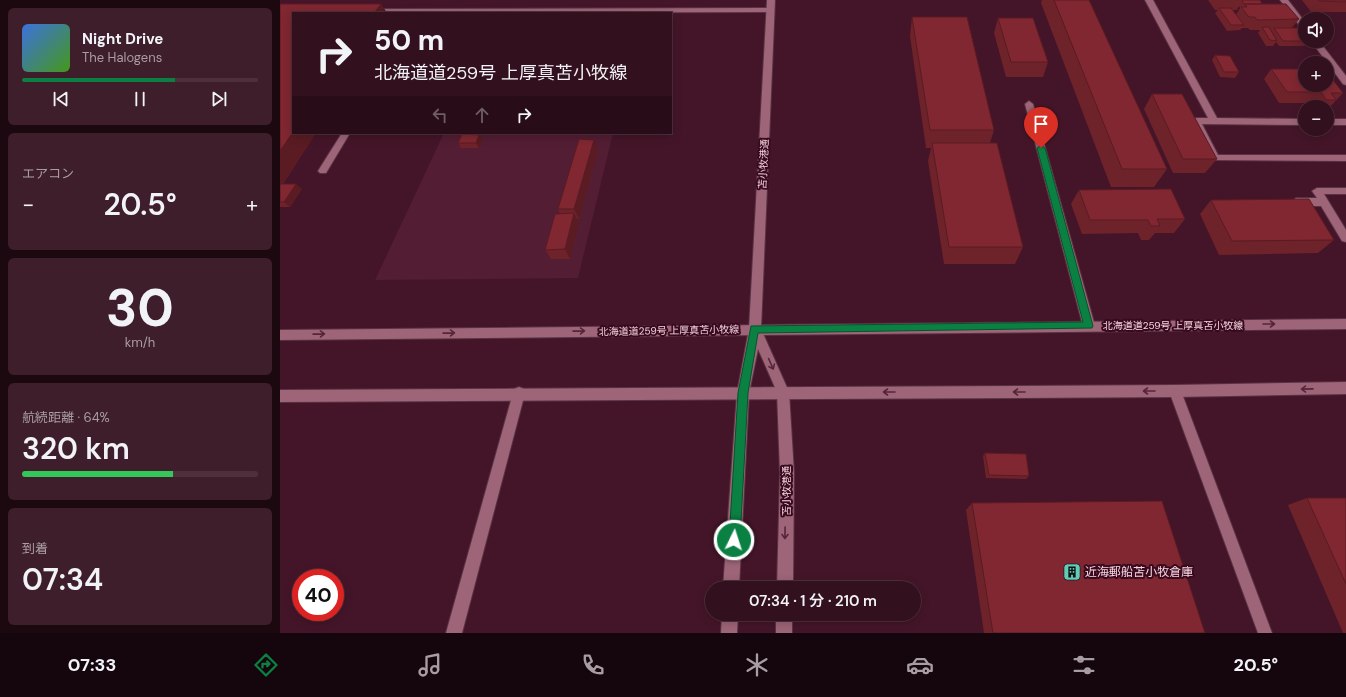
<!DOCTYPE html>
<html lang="ja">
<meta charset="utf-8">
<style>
body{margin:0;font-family:"DM Sans","Noto Sans JP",sans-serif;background:#3e1e2b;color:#f1f3f6;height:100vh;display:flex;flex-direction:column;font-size:15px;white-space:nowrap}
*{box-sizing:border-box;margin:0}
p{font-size:13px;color:#a99da4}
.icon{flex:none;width:22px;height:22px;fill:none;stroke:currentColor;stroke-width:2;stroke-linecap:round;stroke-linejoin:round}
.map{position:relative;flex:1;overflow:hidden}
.panel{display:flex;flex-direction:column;gap:8px;padding:8px;background:#1c0910;width:280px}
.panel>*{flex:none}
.hud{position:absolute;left:12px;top:12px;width:380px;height:122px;border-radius:0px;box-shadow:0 2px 10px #0003,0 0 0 1px #4e303c;background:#33101e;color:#f1f3f6;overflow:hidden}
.tools{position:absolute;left:1018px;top:12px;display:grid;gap:8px}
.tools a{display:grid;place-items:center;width:36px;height:36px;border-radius:50%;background:#33101e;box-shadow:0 2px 10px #0003,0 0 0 1px #4e303c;font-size:20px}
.speed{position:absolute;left:12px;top:569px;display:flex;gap:8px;font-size:20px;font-weight:700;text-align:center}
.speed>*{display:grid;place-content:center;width:52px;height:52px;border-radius:50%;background:#33101e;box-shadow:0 2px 10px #0003,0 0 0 1px #4e303c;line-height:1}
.speed .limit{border:6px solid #d22;background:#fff;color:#111}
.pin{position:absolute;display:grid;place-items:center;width:34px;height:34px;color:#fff;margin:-41px -17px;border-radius:50% 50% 50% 0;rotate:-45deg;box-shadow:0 0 4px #0007}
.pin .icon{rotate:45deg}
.me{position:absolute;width:44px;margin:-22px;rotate:4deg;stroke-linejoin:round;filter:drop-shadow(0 0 3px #0008)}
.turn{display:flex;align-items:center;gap:14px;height:84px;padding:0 16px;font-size:18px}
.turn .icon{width:52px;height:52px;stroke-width:2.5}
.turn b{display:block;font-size:28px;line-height:34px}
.lanes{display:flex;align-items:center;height:38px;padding:0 16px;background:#0003;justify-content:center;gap:20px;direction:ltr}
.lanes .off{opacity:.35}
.big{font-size:30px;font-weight:600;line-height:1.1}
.panel .tile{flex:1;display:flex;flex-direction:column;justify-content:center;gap:6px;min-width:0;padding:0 14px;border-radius:6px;background:#3e1e2b}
.panel .dial{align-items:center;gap:0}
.dial b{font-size:52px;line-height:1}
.song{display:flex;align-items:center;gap:12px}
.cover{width:48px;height:48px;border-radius:6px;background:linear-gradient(135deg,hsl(220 70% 55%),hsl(100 70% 35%))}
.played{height:4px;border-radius:2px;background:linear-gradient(90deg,#0b8043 65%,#4e303c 65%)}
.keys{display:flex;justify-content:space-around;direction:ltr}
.heat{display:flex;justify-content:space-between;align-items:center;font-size:22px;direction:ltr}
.charge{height:6px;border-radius:3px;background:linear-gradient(90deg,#34c759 64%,#4e303c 0)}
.trip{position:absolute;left:425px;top:581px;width:216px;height:40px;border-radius:20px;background:#33101e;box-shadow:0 2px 10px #0003,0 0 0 1px #4e303c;font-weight:600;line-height:40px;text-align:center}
.dock{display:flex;height:64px;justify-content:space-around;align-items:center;background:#14060c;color:#a99da4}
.dock .icon{width:28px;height:28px}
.dock .selected{color:#0b8043}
.dock b{font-size:18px;color:#f1f3f6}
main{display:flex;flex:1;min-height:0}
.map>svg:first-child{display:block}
.built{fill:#531d33}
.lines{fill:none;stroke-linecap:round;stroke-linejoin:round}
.service-casing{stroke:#593343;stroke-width:2}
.minor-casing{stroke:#593343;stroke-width:2}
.tertiary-casing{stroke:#593343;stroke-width:2}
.secondary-casing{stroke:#593343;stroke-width:2}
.service{fill:#9d6577;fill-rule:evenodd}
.minor{fill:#9d6577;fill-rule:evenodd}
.tertiary{fill:#9d6577;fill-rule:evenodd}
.secondary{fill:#9d6577;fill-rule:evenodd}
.wall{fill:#6e222a;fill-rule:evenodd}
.shaded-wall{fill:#5a1b22}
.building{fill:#802731;stroke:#5a1b22}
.oneway{stroke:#572539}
.route{fill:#0b8043;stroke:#07532c}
.labels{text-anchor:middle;stroke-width:4;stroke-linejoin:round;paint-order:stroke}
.street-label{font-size:10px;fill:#f6d6e0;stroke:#390a1e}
.near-poi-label{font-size:12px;fill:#f6d6e0;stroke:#390a1e;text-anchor:start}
</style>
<main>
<section class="panel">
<div class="tile">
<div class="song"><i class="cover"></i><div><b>Night Drive</b><p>The Halogens</p></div></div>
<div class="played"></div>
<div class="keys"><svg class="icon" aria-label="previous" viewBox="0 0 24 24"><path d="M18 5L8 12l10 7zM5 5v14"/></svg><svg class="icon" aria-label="pause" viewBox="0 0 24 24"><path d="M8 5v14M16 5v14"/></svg><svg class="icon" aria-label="next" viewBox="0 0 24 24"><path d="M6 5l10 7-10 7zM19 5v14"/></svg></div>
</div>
<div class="tile"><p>エアコン</p>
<div class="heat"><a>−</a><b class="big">20.5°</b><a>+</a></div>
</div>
<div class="tile dial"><b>30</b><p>km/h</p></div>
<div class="tile"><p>航続距離 · 64%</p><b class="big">320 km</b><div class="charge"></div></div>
<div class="tile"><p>到着</p><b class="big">07:34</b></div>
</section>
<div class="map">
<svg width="1066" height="633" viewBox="0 0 1066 633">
<rect width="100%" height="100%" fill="#441528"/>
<path class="built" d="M164,133h169l-35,145 -203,2z"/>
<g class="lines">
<defs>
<path id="service" d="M865,0h8l64,118 88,1v6l-103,-1 16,31h128v6l-134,-1 -20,-39 4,-3h12z
M1000,0h8l17,22v7h-3z
M490,8l4,2 -1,2 -403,1 -3,-2 4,-2z
M1031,41h8l27,35v9l-3,-1z
M749,101l4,3 62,222 -2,3 -4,2 -4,-2 -2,-3 -58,-222z
M1047,119h19v6h-19z
M62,133h8l-24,40h-6l-2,-2z
M1037,188h29v6h-22l22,36v12l-4,-1 -21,-35h-25l-5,-4 5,-4h21l-5,-7z
M895,386l4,1 2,4 91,242h-14l-89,-242 2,-4z"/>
<path id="minor" d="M239,387l5,2 1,4 -63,240h-16l67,-240 1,-4z"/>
<path id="tertiary" d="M487,0h8l-14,329 28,63 5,81 -1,115h-16l3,-115 -3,-81 -19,-43 -9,44 -10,195h-16l14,-195 12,-64z
M442,614h16l-1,19h-16z
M496,614h16v19h-16z"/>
<path id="secondary" d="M1066,319v10l-1066,11v-10z
M1066,382v12l-171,3 -895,5v-12l895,-5z"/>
</defs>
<use href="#service" class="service-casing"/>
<use href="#minor" class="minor-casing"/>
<use href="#tertiary" class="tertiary-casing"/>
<use href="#secondary" class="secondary-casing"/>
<use href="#service" class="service"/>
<use href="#minor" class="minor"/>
<use href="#tertiary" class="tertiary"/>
<use href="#secondary" class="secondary"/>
</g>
<path class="wall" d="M762,0h47l78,169 -13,18h-43l-70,-184z
M928,0h52l2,4 37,15 -7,9 17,13 -5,5h-25l-3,-4 -3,4h-7l-8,-13 2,-3h-10l-2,-2h-6l-2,2 -13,1 -12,-18 3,-3h-3zM959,6l1,2 -4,7 -3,-5h4z
M1022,0h44v12h-35z
M0,4h101l6,9h-94v120h23l-33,51 19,5 -12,18h-10z
M632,17l82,113 -4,13 33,104 -8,17h-71l-16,-103 3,-13h-5l-16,-112z
M718,18l50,44 -5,15h-37l-12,-44z
M935,55l24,17 -4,6 -15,-1 -8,-17z
M991,69l72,24 -16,17v-3h-12l-3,-4h-33l-15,-24z
M872,94l65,65 -12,14h-32l-29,-64z
M202,140l-3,8h-18l-3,-5z
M318,150l-19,69h-2l2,4 -9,36h-19l-6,-9 15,-36 -2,-5z
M799,190l106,29 -11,14h-19l-6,7h-8l-3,-7 -56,1 -11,-30z
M931,200l123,40 -16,13 -99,2 -19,-41z
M705,453l44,23 -3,3 -40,-1 -3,-22z
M1027,498h39v135h-3l-55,-128z
M692,503l233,130h-221l-18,-123z"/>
<path class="shaded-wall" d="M101,4l6,9h-13z
M13,132v1h23l-36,55v-37z
M199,135l3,5 -3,8 -3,-5z
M314,140l4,10 -19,69 -5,-10z
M16,184l6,5 -12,18 -6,-5z
M294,213l5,10 -9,36 -5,-10z"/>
<path class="building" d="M774,0h35l78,169h-45z
M963,0h17l2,4h-17v1l-3,-4z
M1038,0h28v2l-27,-1z
M0,4h101l-7,9h-81v119l-13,19z
M965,4h41l13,15 -42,1 -2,-3h-6l-8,-10h6z
M939,8h12l13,17h-13z
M632,17h55l27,113h-64z
M718,18h35l15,44h-37z
M982,27h7l8,14 -7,-1z
M994,28h25l6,8v5h4h-26z
M935,55l15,1 9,16h-15z
M991,69h34v16h22v-13l16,21h-12l5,7h-10l-5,-8h-34z
M872,94h30l35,65h-34z
M182,134l17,1 -3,8h-18z
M299,139l15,1 -20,69h-16z
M652,143h65l26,104h-74z
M0,184h16l-12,18h-4z
M891,189l14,30h-28l3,7h-9l-3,-6h-58l-11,-30z
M1029,199l25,41 -102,1 -21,-41z
M294,213l-9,36 -20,1 10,-36z
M705,453l41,1 3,22 -40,-1z
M1027,498h39v86z
M882,501l43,132h-212l-21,-130z"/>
<defs><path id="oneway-shaft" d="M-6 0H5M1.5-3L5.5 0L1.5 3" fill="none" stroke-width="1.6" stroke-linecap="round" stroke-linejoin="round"/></defs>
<g class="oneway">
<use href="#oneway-shaft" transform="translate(989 324)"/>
<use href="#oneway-shaft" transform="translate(299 331) rotate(-1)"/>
<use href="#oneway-shaft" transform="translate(169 333) rotate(-1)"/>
<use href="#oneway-shaft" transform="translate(39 334) rotate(-1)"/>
<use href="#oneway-shaft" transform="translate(491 364) rotate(66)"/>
<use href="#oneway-shaft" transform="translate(1027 389) rotate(179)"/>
<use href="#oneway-shaft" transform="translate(869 391) rotate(180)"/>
<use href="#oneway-shaft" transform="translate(609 392) rotate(180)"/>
<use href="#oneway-shaft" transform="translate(739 392) rotate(180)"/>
<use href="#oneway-shaft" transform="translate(505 533) rotate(91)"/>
</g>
<path class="route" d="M761,145l4,3 48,178 -1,2 -334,5 -10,60 -8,147 -2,4 -4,2 -4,-2 -1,-4 9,-147 13,-67 332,-4 -46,-174z"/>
<defs>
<symbol id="building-square" viewBox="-11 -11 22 22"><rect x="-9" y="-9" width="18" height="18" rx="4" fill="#5eceb8" stroke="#390a1e"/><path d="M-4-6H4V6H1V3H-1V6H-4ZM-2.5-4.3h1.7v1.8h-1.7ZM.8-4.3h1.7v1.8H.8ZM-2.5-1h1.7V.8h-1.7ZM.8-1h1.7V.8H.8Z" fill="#111"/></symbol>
</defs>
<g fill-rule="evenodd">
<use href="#building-square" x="782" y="562" width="20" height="20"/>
</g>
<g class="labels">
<g class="street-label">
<text transform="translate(483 164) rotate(-87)" y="4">苫小牧港通</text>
<text x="893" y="329">北海道道259号 上厚真苫小牧線</text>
<text transform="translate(389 330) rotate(-1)" y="4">北海道道259号 上厚真苫小牧線</text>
<text transform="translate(506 491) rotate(-90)" y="4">苫小牧港通</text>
</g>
<g class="near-poi-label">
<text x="805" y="576">近海郵船苫小牧倉庫</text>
</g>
</g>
</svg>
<div class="tools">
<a><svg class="icon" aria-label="sound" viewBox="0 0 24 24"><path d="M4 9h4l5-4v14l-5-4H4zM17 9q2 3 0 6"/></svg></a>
<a>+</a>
<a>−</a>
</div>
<div class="speed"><div class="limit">40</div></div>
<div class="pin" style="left:761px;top:148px;background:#d93025"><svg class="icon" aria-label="arrive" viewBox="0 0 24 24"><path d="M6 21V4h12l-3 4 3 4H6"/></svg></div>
<svg class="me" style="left:454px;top:540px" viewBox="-20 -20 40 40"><circle r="17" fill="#0b8043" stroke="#fff" stroke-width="3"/><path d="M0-11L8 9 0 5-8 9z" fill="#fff"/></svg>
<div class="trip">07:34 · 1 分 · 210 m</div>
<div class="hud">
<div class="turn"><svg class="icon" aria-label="right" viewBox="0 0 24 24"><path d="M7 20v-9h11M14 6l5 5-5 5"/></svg><div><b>50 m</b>北海道道259号 上厚真苫小牧線</div></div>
<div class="lanes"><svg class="icon off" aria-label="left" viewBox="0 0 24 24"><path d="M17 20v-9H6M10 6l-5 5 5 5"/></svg><svg class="icon off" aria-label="ahead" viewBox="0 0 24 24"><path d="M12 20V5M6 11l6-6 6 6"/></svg><svg class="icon" aria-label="right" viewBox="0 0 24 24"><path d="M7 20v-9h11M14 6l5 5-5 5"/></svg></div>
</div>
</div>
</main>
<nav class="dock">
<b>07:33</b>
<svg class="icon selected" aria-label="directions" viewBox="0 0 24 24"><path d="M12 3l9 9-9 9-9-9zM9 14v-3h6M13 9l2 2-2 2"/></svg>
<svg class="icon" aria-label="music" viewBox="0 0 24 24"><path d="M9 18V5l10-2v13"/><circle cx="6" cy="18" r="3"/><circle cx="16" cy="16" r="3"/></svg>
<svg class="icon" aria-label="phone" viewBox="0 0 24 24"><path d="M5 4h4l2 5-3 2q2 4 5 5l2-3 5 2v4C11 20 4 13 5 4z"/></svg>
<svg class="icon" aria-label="climate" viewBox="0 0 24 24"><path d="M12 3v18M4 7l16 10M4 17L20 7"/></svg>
<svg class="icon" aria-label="car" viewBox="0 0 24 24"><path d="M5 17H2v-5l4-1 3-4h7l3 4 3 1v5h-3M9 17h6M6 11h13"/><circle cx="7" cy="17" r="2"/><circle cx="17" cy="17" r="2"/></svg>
<svg class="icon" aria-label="filters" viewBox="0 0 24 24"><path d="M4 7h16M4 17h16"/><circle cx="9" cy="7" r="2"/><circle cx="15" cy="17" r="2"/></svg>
<b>20.5°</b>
</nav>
